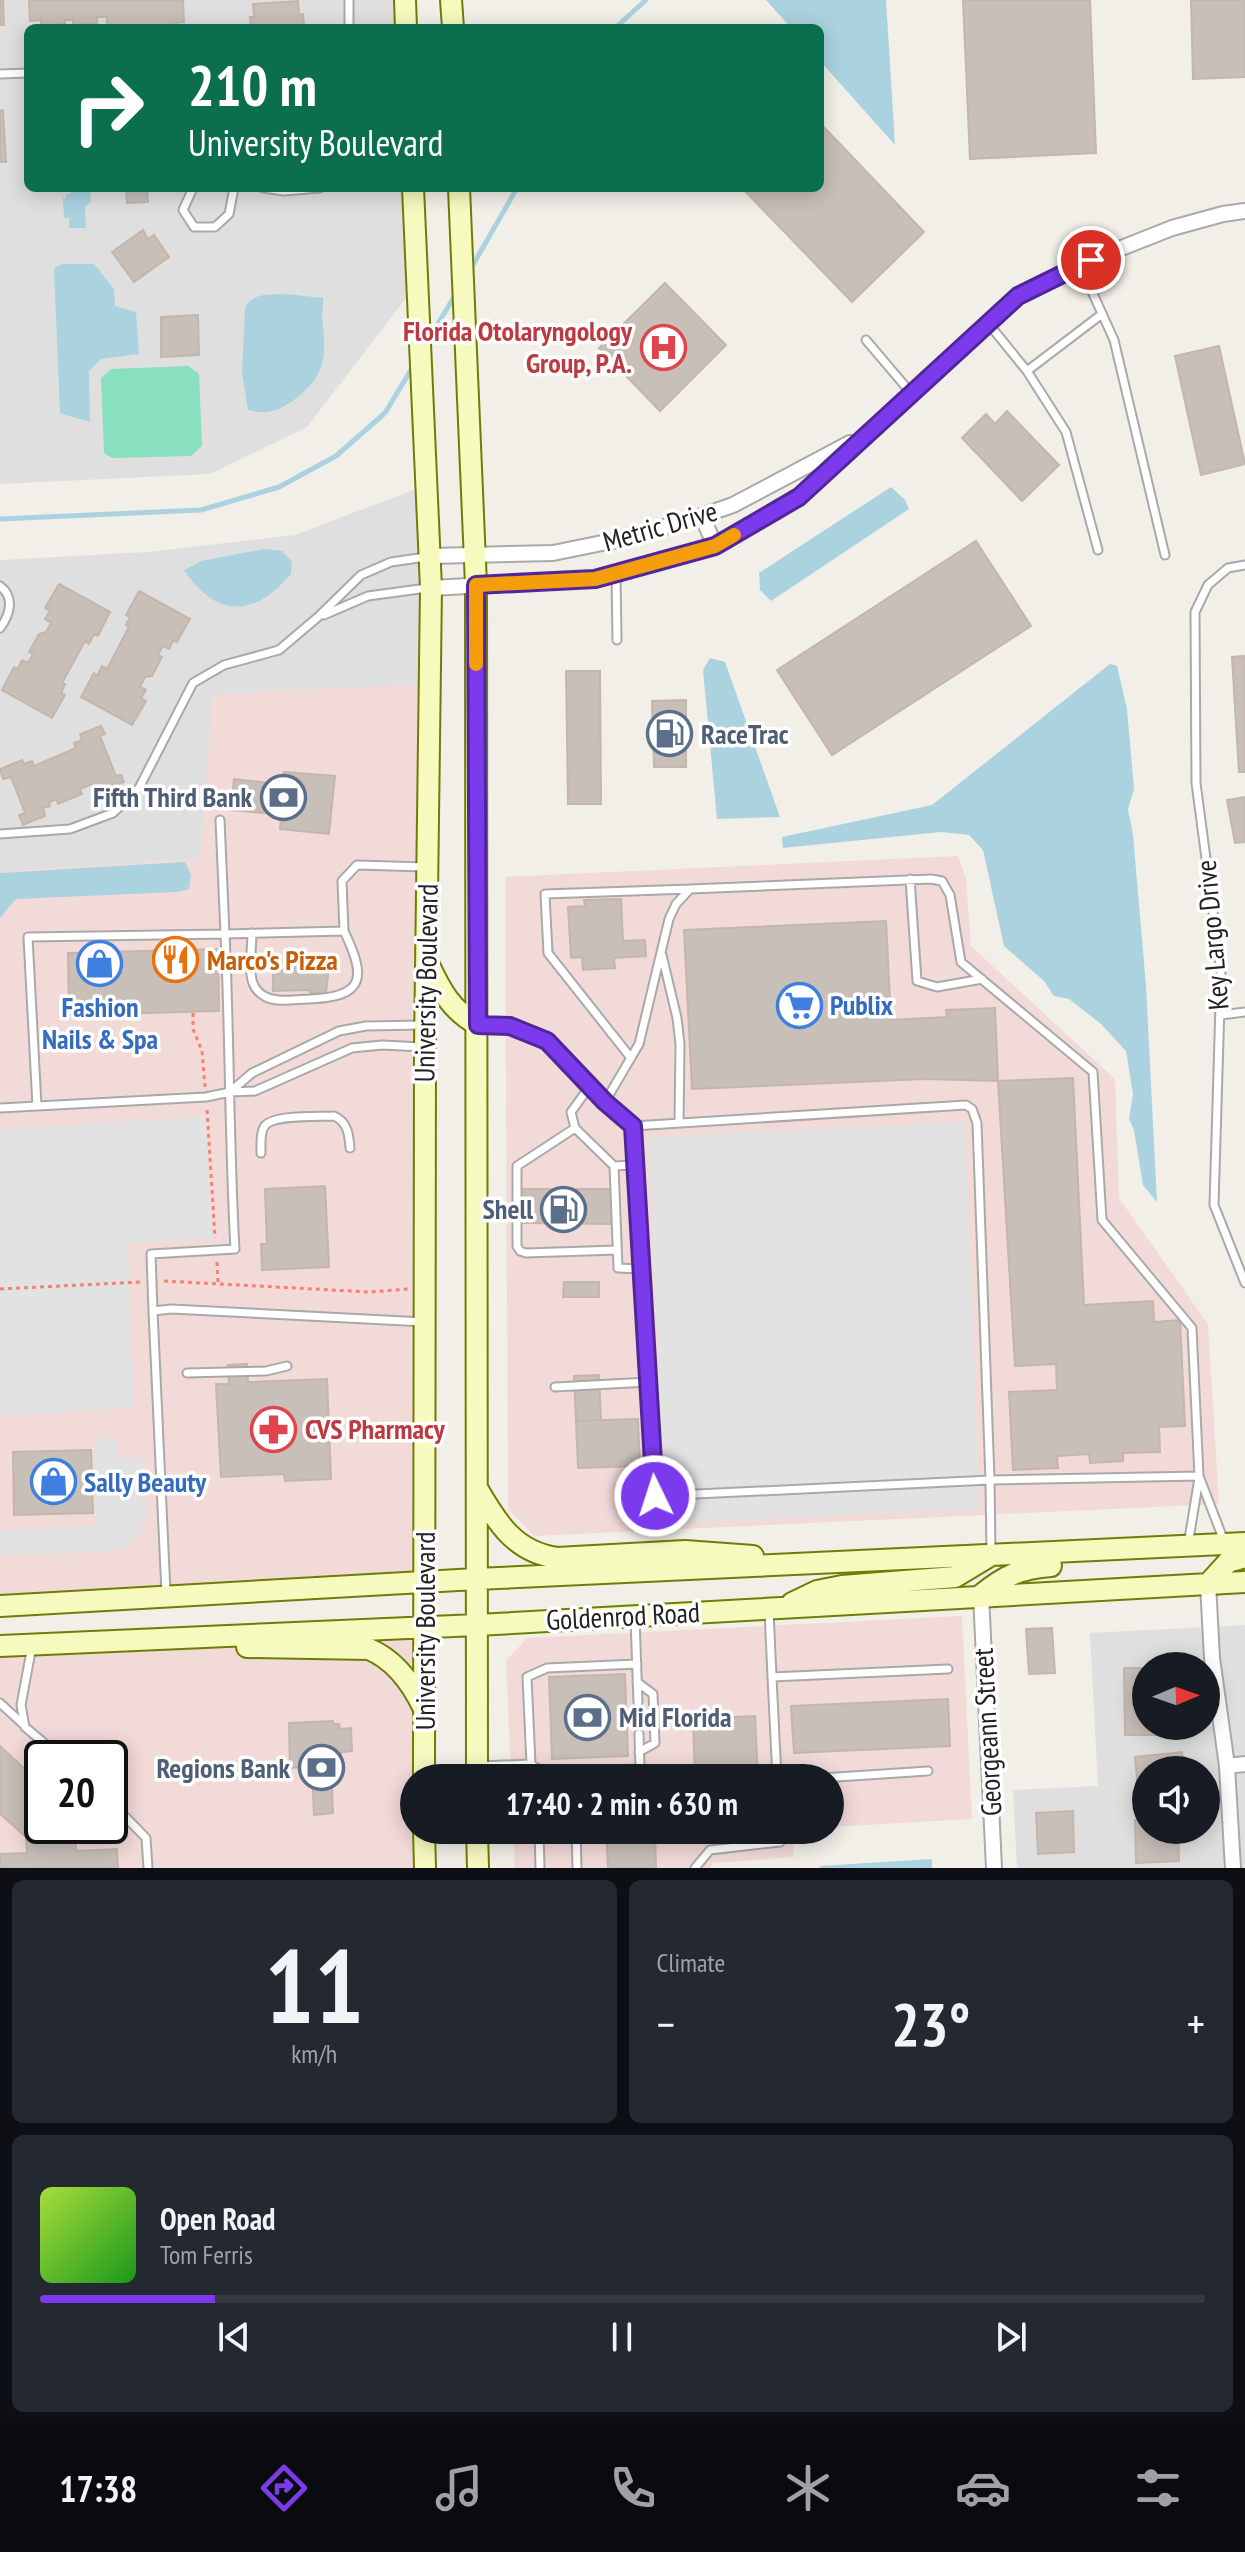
<!DOCTYPE html>
<meta charset="utf-8">
<style>
body{margin:0;font-family:"PT Sans Narrow",sans-serif;background:#242831;color:#f1f3f6;height:100vh;display:flex;flex-direction:column;font-size:30px;white-space:nowrap}
*{box-sizing:border-box;margin:0}
p{font-size:26px;color:#9ea1a6}
.icon{flex:none;width:44px;height:44px;fill:none;stroke:currentColor;stroke-width:2;stroke-linecap:round;stroke-linejoin:round}
.map{position:relative;height:1868px;overflow:hidden}
.side{display:flex;flex-direction:column;gap:12px;padding:12px;background:#0d0f14;flex:1}
.side>*{flex:none}
.top-card{position:absolute;left:24px;top:24px;width:800px;height:168px;border-radius:12px;box-shadow:0 4px 20px #0003;background:#0b6e4f;color:#fff;overflow:hidden}
.needle{width:52px;rotate:88deg}
.fabs{position:absolute;left:1132px;top:1652px;display:grid;gap:16px}
.fabs a{display:grid;place-items:center;width:88px;height:88px;border-radius:50%;background:#171b24;box-shadow:0 4px 20px #0003;font-size:40px}
.speed{position:absolute;left:24px;top:1740px;display:flex;gap:16px;font-size:40px;font-weight:700;text-align:center}
.speed>*{display:grid;place-content:center;width:104px;height:104px;border-radius:50%;background:#171b24;box-shadow:0 4px 20px #0003;line-height:1}
.speed .limit{border:4px solid #111;border-radius:12px;background:#fff;color:#111}
.pin{position:absolute;display:grid;place-items:center;width:68px;height:68px;color:#fff;margin:-34px;border:4px solid #fff;border-radius:50%;box-shadow:0 2px 8px #0007}
.me{position:absolute;width:88px;margin:-44px;rotate:356deg;stroke-linejoin:round;filter:drop-shadow(0 0 6px #0008)}
.turn{display:flex;align-items:center;gap:28px;height:168px;padding:0 32px;font-size:36px}
.turn .icon{width:104px;height:104px;stroke-width:2.5}
.turn b{display:block;font-size:56px;line-height:68px}
.big{font-size:60px;font-weight:800;line-height:1.1}
.side .widget{flex:1;display:flex;flex-direction:column;justify-content:center;gap:12px;min-width:0;padding:0 28px;border-radius:12px;background:#242831}
.side .dial{align-items:center;gap:0}
.dial b{font-size:104px;line-height:1}
.song{display:flex;align-items:center;gap:24px}
.cover{width:96px;height:96px;border-radius:12px;background:linear-gradient(135deg,hsl(80 70% 55%),hsl(120 70% 35%))}
.played{height:8px;border-radius:4px;background:linear-gradient(90deg,#7c3aed 15%,#363941 15%)}
.keys{display:flex;justify-content:space-around;direction:ltr}
.heat{display:flex;justify-content:space-between;align-items:center;font-size:44px;direction:ltr}
.side .tiles{flex:1;display:grid;gap:12px;grid-template-columns:1fr 1fr}
.widget:last-child{grid-column:span 2}
.trip{position:absolute;left:400px;top:1764px;width:444px;height:80px;border-radius:40px;background:#171b24;box-shadow:0 4px 20px #0003;font-weight:800;line-height:80px;text-align:center}
.tabs{display:flex;height:128px;justify-content:space-around;align-items:center;background:#090b0e;color:#9ea1a6}
.tabs .icon{width:56px;height:56px}
.tabs .on{color:#7c3aed}
.tabs b{font-size:36px;color:#f1f3f6}
.map>svg:first-child{display:block}
.residential{fill:#e0dfdf;fill-rule:evenodd}
.commercial{fill:#f2dad9;fill-rule:evenodd}
.pitch{fill:#88e0be}
.parking{fill:#e2e2e2}
.water{fill:#aad3df}
.lines{fill:none;stroke-linecap:round;stroke-linejoin:round}
.stream{stroke:#aad3df;stroke-width:5}
.building{fill:#c7bfb8;stroke:#c4b6ab;stroke-width:2}
.lane-casing{stroke:#a9a9a9;stroke-width:11}
.street-casing{stroke:#a9a9a9;stroke-width:18}
.secondary-casing{stroke:#707d05;stroke-width:24}
.path{stroke:#fa8072;stroke-width:3;stroke-dasharray:4 4;stroke-linecap:butt}
.lane{stroke:#fff;stroke-width:7}
.street{stroke:#fff;stroke-width:14}
.secondary{stroke:#f7fabf;stroke-width:20}
.route-casing{stroke:#51269a;stroke-width:20}
.route{stroke:#7c3aed;stroke-width:14}
.slow{stroke:#f59e0b;stroke-width:14}
.labels{text-anchor:middle;stroke-width:7;stroke-linejoin:round;paint-order:stroke}
.health-label{font-size:28px;font-weight:bold;fill:#be3a42;stroke:#fff;text-anchor:end}
.street-label{font-size:28px;fill:#222;stroke:#fff}
.service-label{font-size:28px;font-weight:bold;fill:#4e5e75;stroke:#fff;text-anchor:end}
.food-label{font-size:28px;font-weight:bold;fill:#c56008;stroke:#fff;text-anchor:start}
.shop-label{font-size:28px;font-weight:bold;fill:#366cbe;stroke:#fff;text-anchor:start}
</style>
<div class="map">
<svg width="1245" height="1868" viewBox="0 0 1245 1868">
<rect width="100%" height="100%" fill="#f2efe9"/>
<path class="residential" d="M0,0h398l1,28h-371v160h380l5,101 -106,138 -97,47 -210,10z
M421,487l4,197 -224,175 -201,13v-312l148,-8 147,-17z
M1245,1625v243h-228l-4,-78 85,-4 -8,-153zM1146,1666h60v60h-60zM1146,1770h60v60h-60z"/>
<path class="commercial" d="M425,684l-1,898 -424,22v-732l200,-13 13,-165z
M958,856l8,22 5,68 144,133 4,119 89,126 11,180 -685,32 -26,-27 -3,-632z
M962,1616l10,203 -142,8v-49h-319l-5,-117 21,-23z
M423,1629l6,149h-15v52h18l1,38h-433v-214zM42,1758h68v68h-68z
M513,1830h279l2,27 -80,6 -4,5h-195z"/>
<path class="pitch" d="M188,366l11,8 3,72 -11,10 -79,2 -8,-5 -3,-75 10,-9z"/>
<path class="parking" d="M205,1117l8,122 -85,5 6,164 -134,8v-287z
M965,1122l15,387 -314,14 -18,-386z
M117,1438l1,21 26,-2 3,52 -6,23 -13,14 -17,5 -111,5v-25l96,-6 -2,-86z"/>
<path class="water" d="M766,0h120l9,145 -75,-84v-33h-29z
M69,188l21,2 1,12 -6,5 1,21h-17v-10h-5l-1,-20h3v-4h4z
M63,264h31l20,25 1,17 21,6 3,42 -38,5 -12,12 1,51 -30,-9 -6,-143 1,-3z
M287,294l36,4c1,7 -1,12 -1,19 4,38 6,57 -28,83 -16,11 -26,15 -46,10l-6,-37 3,-66c8,-15 27,-12 42,-13z
M891,487l14,13 4,9 -138,92 -11,-11 -1,-17z
M264,549l18,2 10,11 -1,12c-37,44 -75,44 -107,-4l17,-9z
M710,658l15,4 55,155 -63,2 -14,-149z
M1110,664l7,2 10,43 7,80 -6,20 5,26 13,151 11,216 -14,-17 -9,-55 -5,-11 4,-25 -7,-43 -25,-27 -32,-25 -15,-3 -10,-15 -40,-35 -21,-96 -14,-15 -28,-3 -158,16 -1,-11 150,-32z
M185,862l6,13 -2,14 -12,3 -161,7 -16,19v-45z
M932,1859v9h-112l-1,-2z"/>
<g class="lines">
<path class="stream" d="M615,28l31,-28
M470,270l47,-82
M427,342l30,-50
M0,519l201,-9 78,-23 57,-31 49,-43 29,-48"/>
</g>
<path class="building" d="M0,0h3l1,25h-4z
M29,0h154l1,22 -10,1 1,5h-58l-10,-1v-10h-10v6l-24,1v-4h-8v4l-24,1v-5l-11,1z
M963,0h127l6,153 -126,6z
M1191,0h54v77l-52,2z
M298,1l1,14 4,-1 1,14h-53l-1,-11h4l-1,-13z
M3,110l3,52h-6v-51z
M820,123l104,109 -72,70 -110,-114h78z
M126,188h21l1,14 -21,1z
M143,230l5,9 6,-4 15,22 -35,25 -22,-30z
M665,283l61,62 -66,66 -61,-63z
M198,315l1,40 -38,2v-40z
M1219,346l26,118 -44,11 -26,-119z
M1007,411l52,54 -37,36 -60,-63 24,-24 9,10z
M976,541l55,85 -199,129 -55,-85z
M59,584l51,28 -12,24 -4,-2 -5,10 -4,-3 -23,42 3,1 -4,9 4,2 -13,23 -50,-28 12,-23 4,2 4,-9 6,3 5,-9 -4,-2 10,-18 7,-2 5,-9 -6,-4 5,-8 -5,-3z
M139,591l51,28 -13,23 -4,-1 -4,8 -6,-3 -5,9 4,2 -10,19 -7,1 -5,10 6,3 -5,8 5,3 -14,24 -51,-28 13,-24 3,3 5,-10 5,3 22,-42 -3,-2 4,-8 -4,-2z
M1245,656v116h-6l-7,-115z
M566,671h34l1,133h-33z
M686,700v67h-32l-2,-66z
M101,726l4,8 -5,2 16,40 5,-1 3,7 -20,9 -2,-5 -8,3 -2,-5 -12,5 2,5 -24,10 -2,-5 -7,4 1,3 -7,2 2,8 -22,9 -4,-10 6,-2 -14,-36 -8,2 -3,-10 22,-9 2,4 8,-3 2,5 42,-18 -2,-5 8,-3 -2,-6z
M284,772l51,4 -6,58 -49,-5 1,-10 -8,-1 1,-4 -43,-4 3,-31 43,5v-4l6,1z
M1245,797v45l-10,1 -8,-43z
M621,899l2,42 22,-1 1,16 -32,2 1,10 -32,2 -1,-13 -11,1 -3,-51 17,-1 -1,-6z
M886,921l5,99 56,-3 -1,-7 49,-2 3,73 -73,-2 -233,10 -8,-159z
M218,949l1,62 -150,4 -1,-62z
M292,965h37l-3,28h-16v-3l-37,1v-21h20z
M1073,1078l11,227 69,-4 1,21 26,-2 5,106 -26,1 1,25 -37,1v8l-33,2 -1,-9 -32,2 1,12 -45,2 -4,-78 48,-2 -1,-26 -41,2 -17,-285z
M325,1186l4,81 -67,3 -1,-26h6l-2,-55z
M522,1189h90v35l-91,-1z
M564,1282h35v15h-36z
M247,1364l1,18 79,-3 4,100 -46,2 -1,-7 -63,3 -5,-93h13l-1,-19z
M599,1375l2,45 -25,1 -2,-45z
M638,1419l2,47 -62,2 -2,-47z
M91,1450l2,63 -79,2 -1,-63z
M1052,1628l3,45 -26,1 -3,-45z
M1124,1668h22v58h39v9h-60z
M625,1674l3,82 -76,3 -3,-82z
M948,1699l2,47 -156,7 -3,-47z
M755,1716l3,62h-63l-2,-59z
M333,1721v3h6l1,5 11,-1 1,23 -11,1v4l-6,1v9l-4,1 2,46 -19,2 -2,-48 -22,1 -1,-45z
M0,1746l42,39v41h33l1,25 41,-2 1,19h-118v-14l27,-1 -1,-16 -26,-23z
M1182,1752l2,18h-38v30h-7l-4,-43z
M1073,1811l1,41 -36,2 -2,-41z
M1135,1820h11v10h32l1,31 -43,2z
M606,1830h49l1,38h-48z"/>
<g class="lines">
<defs>
<path id="lane" d="M349,0v28
M0,74l28,-1
M193,188l-10,22 11,17h21l14,-13 5,-26
M263,188l21,3 36,-3
M1080,265l34,75 51,215
M988,323l39,48
M866,340l45,53
M1098,550l-32,-118 -39,-61 75,-57
M1245,565l-17,3 -20,17 -13,27 1,171 25,189 -7,233 31,78
M616,574l1,66
M0,586c15,11 10,29 0,42
M324,615l44,-19 59,-8
M220,820l5,114 119,-3 -2,-50 15,-16 68,2
M0,834l70,-5 43,-16 26,-25 54,-105 31,-18 55,-15 39,-33 43,-42 30,-13 35,-5
M910,879l7,102 20,6 45,-8
M252,933c0,15 -4,37 1,50 2,6 7,11 13,14 12,6 30,2 43,2 57,-2 57,-22 35,-68
M662,955l15,63 3,26 -1,79
M1221,1015l24,-3
M480,1025l30,1 37,15 58,61 28,24 333,-21 6,4 5,14 13,357 -335,16 -22,-370
M631,1058l-83,-105 -3,-59 145,-5
M590,1086l-19,26 4,16 39,38 21,-1
M230,1092l22,-19 87,-42 27,-5 56,-1
M605,1102l34,-58 30,-125 7,-15 14,-15 241,-10 11,2 8,14 11,67 132,110 9,148 90,108 7,148 -209,4 1,74
M37,1106l-9,-169 197,-3c5,105 4,210 10,315l-84,5 2,57 18,-2 253,13
M0,1108l206,-11 24,-5 25,-1 97,-43 30,-3 41,2
M575,1128l-58,38v80l3,5 6,2 91,-3
M261,1153c0,-8 -1,-20 3,-26 7,-13 55,-10 70,-11 14,6 15,19 16,32
M614,1166l4,102 24,1
M153,1311l13,282
M187,1373l79,-2 21,-5
M555,1387l94,-5
M1199,1476l25,65
M1188,1545l11,-67
M769,1610l3,67
M635,1618l3,84
M32,1646l-11,59 4,22 37,31
M637,1682l16,12 2,49 -16,9
M0,1703l24,22
M531,1764l-4,-87 20,-9 90,-4
M479,1766l52,-2 11,8 98,-3 -1,-35
M777,1778l-5,-101 176,-8
M822,1778l106,-7
M110,1801l36,37 2,30
M539,1830l1,38
M576,1830l1,38
M695,1868l15,-18 70,-8 -1,-12"/>
<path id="street" d="M702,516l13,30
M431,556l122,-3 59,-12 75,-20 46,-16 117,-62
M431,588l164,-9 120,-33 84,-49 219,-201 73,-36 81,-32 51,-14 22,-3
M1208,1584l4,74 15,108 6,102
M981,1595l13,273
M1227,1766l18,-2"/>
<path id="secondary" d="M405,0l1,28
M451,0l2,28
M413,188l18,400 -6,459 -1,731
M459,188l17,397 1,1193
M429,965c12,26 23,46 49,60
M477,1488c20,35 38,64 80,70l128,-7 68,5
M1208,1584l20,-22 17,-5
M981,1595c23,-19 40,-27 70,-29
M792,1603l25,-12 25,-5 113,-9 35,-21
M0,1606l476,-27 769,-36
M0,1646l477,-21 768,-43
M247,1647l122,2c26,11 42,33 54,58
M424,1830l1,38
M477,1830l1,38"/>
</defs>
<use href="#lane" class="lane-casing"/>
<use href="#street" class="street-casing"/>
<use href="#secondary" class="secondary-casing"/>
<path class="path" d="M193,1013v16l9,22 3,36
M207,1110l8,128
M217,1262l1,20
M164,1281l206,11 38,-3
M0,1289l140,-7"/>
<use href="#lane" class="lane"/>
<use href="#street" class="street"/>
<use href="#secondary" class="secondary"/>
</g>
<g class="lines">
<defs>
<path id="route" d="M655,1496l-22,-370 -28,-24 -58,-61 -37,-15 -32,-1 -2,-440 119,-6 120,-33 84,-49 219,-201 73,-36"/>
</defs>
<use href="#route" class="route-casing"/>
<use href="#route" class="route"/>
<path class="slow" d="M476,664v-79l119,-6 120,-33 19,-11"/>
</g>
<defs>
<symbol id="hospital-ring" viewBox="-11 -11 22 22"><circle r="9.5" fill="#fff" stroke="#e0444e" stroke-width="1.5"/><path d="M-5-5h3v3.5h4V-5h3V5h-3V1.5h-4V5h-3Z" fill="#e0444e"/></symbol>
<symbol id="fuel-ring" viewBox="-11 -11 22 22"><circle r="9.5" fill="#fff" stroke="#5c6f8a" stroke-width="1.5"/><path d="M-5.5-6h7V0h2V4h1.3V-2.5L3-4.5l.8-.8L6-3V5H2.5V1h-1V6h-7ZM-4.2-4.7v3.2H.2V-4.7Z" fill="#5c6f8a"/></symbol>
<symbol id="bank-ring" viewBox="-11 -11 22 22"><circle r="9.5" fill="#fff" stroke="#5c6f8a" stroke-width="1.5"/><path d="M-6-4H6V4H-6ZM0-2.3a2.3 2.3 0 1 0 0 4.6a2.3 2.3 0 1 0 0-4.6Z" fill="#5c6f8a"/></symbol>
<symbol id="restaurant-ring" viewBox="-11 -11 22 22"><circle r="9.5" fill="#fff" stroke="#e8710a" stroke-width="1.5"/><path d="M-5-6h1v4h1v-4h1v4h1v-4h1v5L-1.5 .5V6h-2V.5L-5-1ZM5-6V6H3V1.5H1.5Q1.5-4 5-6Z" fill="#e8710a"/></symbol>
<symbol id="shop-ring" viewBox="-11 -11 22 22"><circle r="9.5" fill="#fff" stroke="#3f7fe0" stroke-width="1.5"/><path d="M-5-2.5h2.3a2.7 3.5 0 0 1 5.4 0H5L5.5 6h-11ZM-1.5-2.5h3a1.5 2.3 0 0 0-3 0Z" fill="#3f7fe0"/></symbol>
<symbol id="supermarket-ring" viewBox="-11 -11 22 22"><circle r="9.5" fill="#fff" stroke="#3f7fe0" stroke-width="1.5"/><path d="M-6-5.5h2.5l.6 2H6L4.5 2H-2.5L-4.4-4H-6ZM-1.5 3.2a1.3 1.3 0 1 0 .1 0ZM3 3.2a1.3 1.3 0 1 0 .1 0Z" fill="#3f7fe0"/></symbol>
<symbol id="pharmacy-ring" viewBox="-11 -11 22 22"><circle r="9.5" fill="#fff" stroke="#e0444e" stroke-width="1.5"/><path d="M-2-6h4v4h4v4h-4v4h-4v-4h-4v-4h4Z" fill="#e0444e"/></symbol>
</defs>
<g fill-rule="evenodd">
<use href="#hospital-ring" x="638" y="322" width="51" height="51"/>
<use href="#fuel-ring" x="644" y="708" width="51" height="51"/>
<use href="#bank-ring" x="258" y="772" width="51" height="51"/>
<use href="#restaurant-ring" x="150" y="934" width="51" height="51"/>
<use href="#shop-ring" x="74" y="938" width="51" height="51"/>
<use href="#supermarket-ring" x="774" y="980" width="51" height="51"/>
<use href="#fuel-ring" x="538" y="1184" width="51" height="51"/>
<use href="#pharmacy-ring" x="248" y="1404" width="51" height="51"/>
<use href="#shop-ring" x="28" y="1456" width="51" height="51"/>
<use href="#bank-ring" x="562" y="1692" width="51" height="51"/>
<use href="#bank-ring" x="296" y="1742" width="51" height="51"/>
</g>
<g class="labels">
<g class="health-label">
<text x="632" y="341">Florida Otolaryngology<tspan x="632" dy="32">Group, P.A.</tspan></text>
<text x="305" y="1439" text-anchor="start">CVS Pharmacy</text>
</g>
<g class="street-label">
<text transform="translate(660 526) rotate(-16)" y="10">Metric Drive</text>
<text transform="translate(1212 935) rotate(-95)" y="10">Key Largo Drive</text>
<text transform="translate(426 983) rotate(-89)" y="10">University Boulevard</text>
<text transform="translate(623 1616) rotate(-3)" y="10">Goldenrod Road</text>
<text transform="translate(425 1631) rotate(-90)" y="10">University Boulevard</text>
<text transform="translate(987 1732) rotate(-93)" y="10">Georgeann Street</text>
</g>
<g class="service-label">
<text x="701" y="744" text-anchor="start">RaceTrac</text>
<text x="252" y="807">Fifth Third Bank</text>
<text x="533" y="1219">Shell</text>
<text x="619" y="1727" text-anchor="start">Mid Florida</text>
<text x="290" y="1778">Regions Bank</text>
</g>
<g class="food-label">
<text x="207" y="970">Marco's Pizza</text>
</g>
<g class="shop-label">
<text x="830" y="1015">Publix</text>
<text x="100" y="1017" text-anchor="middle">Fashion<tspan x="100" dy="32">Nails &amp; Spa</tspan></text>
<text x="84" y="1492">Sally Beauty</text>
</g>
</g>
</svg>
<div class="fabs">
<a><svg class="needle" viewBox="-14 -14 28 28"><path d="M0-13l5 13h-10z" fill="#e53935"/><path d="M0 13l5-13h-10z" fill="#9ea1a6"/></svg></a>
<a><svg class="icon" aria-label="sound" viewBox="0 0 24 24"><path d="M4 9h4l5-4v14l-5-4H4zM17 9q2 3 0 6"/></svg></a>
</div>
<div class="speed"><div class="limit">20</div></div>
<div class="pin" style="left:1091px;top:260px;background:#d93025"><svg class="icon" aria-label="arrive" viewBox="0 0 24 24"><path d="M6 21V4h12l-3 4 3 4H6"/></svg></div>
<svg class="me" style="left:655px;top:1496px" viewBox="-20 -20 40 40"><circle r="17" fill="#7c3aed" stroke="#fff" stroke-width="3"/><path d="M0-11L8 9 0 5-8 9z" fill="#fff"/></svg>
<div class="trip">17:40 · 2 min · 630 m</div>
<div class="top-card">
<div class="turn"><svg class="icon" aria-label="right" viewBox="0 0 24 24"><path d="M7 20v-9h11M14 6l5 5-5 5"/></svg><div><b>210 m</b>University Boulevard</div></div>
</div>
</div>
<section class="side">
<div class="tiles">
<div class="widget dial"><b>11</b><p>km/h</p></div>
<div class="widget"><p>Climate</p>
<div class="heat"><a>−</a><b class="big">23°</b><a>+</a></div>
</div>
<div class="widget">
<div class="song"><i class="cover"></i><div><b>Open Road</b><p>Tom Ferris</p></div></div>
<div class="played"></div>
<div class="keys"><svg class="icon" aria-label="previous" viewBox="0 0 24 24"><path d="M18 5L8 12l10 7zM5 5v14"/></svg><svg class="icon" aria-label="pause" viewBox="0 0 24 24"><path d="M8 5v14M16 5v14"/></svg><svg class="icon" aria-label="next" viewBox="0 0 24 24"><path d="M6 5l10 7-10 7zM19 5v14"/></svg></div>
</div>
</div>
</section>
<nav class="tabs">
<b>17:38</b>
<svg class="icon on" aria-label="directions" viewBox="0 0 24 24"><path d="M12 3l9 9-9 9-9-9zM9 14v-3h6M13 9l2 2-2 2"/></svg>
<svg class="icon" aria-label="music" viewBox="0 0 24 24"><path d="M9 18V5l10-2v13"/><circle cx="6" cy="18" r="3"/><circle cx="16" cy="16" r="3"/></svg>
<svg class="icon" aria-label="phone" viewBox="0 0 24 24"><path d="M5 4h4l2 5-3 2q2 4 5 5l2-3 5 2v4C11 20 4 13 5 4z"/></svg>
<svg class="icon" aria-label="climate" viewBox="0 0 24 24"><path d="M12 3v18M4 7l16 10M4 17L20 7"/></svg>
<svg class="icon" aria-label="car" viewBox="0 0 24 24"><path d="M5 17H2v-5l4-1 3-4h7l3 4 3 1v5h-3M9 17h6M6 11h13"/><circle cx="7" cy="17" r="2"/><circle cx="17" cy="17" r="2"/></svg>
<svg class="icon" aria-label="filters" viewBox="0 0 24 24"><path d="M4 7h16M4 17h16"/><circle cx="9" cy="7" r="2"/><circle cx="15" cy="17" r="2"/></svg>
</nav>
